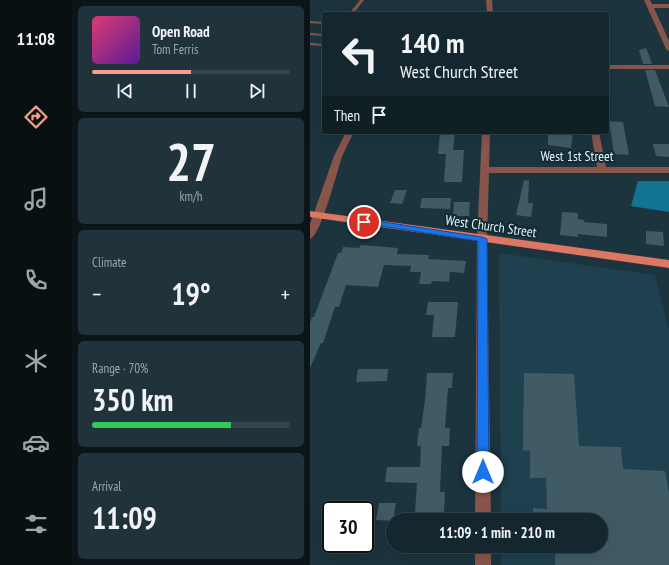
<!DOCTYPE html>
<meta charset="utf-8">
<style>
body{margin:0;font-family:"PT Sans Narrow",sans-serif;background:#21333a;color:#f1f3f6;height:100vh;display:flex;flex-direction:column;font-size:15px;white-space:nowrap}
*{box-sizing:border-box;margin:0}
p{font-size:13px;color:#9da5aa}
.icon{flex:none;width:22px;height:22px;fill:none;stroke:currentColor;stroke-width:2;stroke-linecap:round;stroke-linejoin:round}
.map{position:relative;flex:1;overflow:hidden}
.side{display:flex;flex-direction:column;gap:6px;padding:6px;background:#0b1519;width:238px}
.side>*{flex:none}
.banner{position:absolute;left:12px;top:12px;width:287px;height:122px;border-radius:4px;box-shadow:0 4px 16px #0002,0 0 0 1px #33444a;background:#14272e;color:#f1f3f6;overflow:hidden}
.speed{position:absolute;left:12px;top:501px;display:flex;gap:8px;font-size:20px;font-weight:700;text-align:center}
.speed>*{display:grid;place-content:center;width:52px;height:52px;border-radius:50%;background:#14272e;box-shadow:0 4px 16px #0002,0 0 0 1px #33444a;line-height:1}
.speed .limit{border:2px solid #111;border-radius:6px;background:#fff;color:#111}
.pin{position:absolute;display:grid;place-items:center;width:34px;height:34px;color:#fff;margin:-17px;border:2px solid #fff;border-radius:50%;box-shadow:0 1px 4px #0007}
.me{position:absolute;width:44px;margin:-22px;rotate:0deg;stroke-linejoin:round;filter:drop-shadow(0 0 3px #0008)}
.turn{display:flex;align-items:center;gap:14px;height:84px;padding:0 12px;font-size:18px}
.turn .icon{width:52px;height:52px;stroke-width:2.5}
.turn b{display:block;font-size:28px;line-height:34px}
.then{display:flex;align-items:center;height:38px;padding:0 12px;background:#0003;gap:8px;font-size:15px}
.big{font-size:30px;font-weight:700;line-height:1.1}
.side .widget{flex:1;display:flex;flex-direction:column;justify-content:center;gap:6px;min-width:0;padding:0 14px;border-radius:6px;background:#21333a}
.side .dial{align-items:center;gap:0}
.dial b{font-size:52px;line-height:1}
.song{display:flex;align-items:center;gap:12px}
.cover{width:48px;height:48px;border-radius:6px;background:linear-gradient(135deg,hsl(340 70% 55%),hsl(270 70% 35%))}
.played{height:4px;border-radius:2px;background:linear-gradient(90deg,#f49d8c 50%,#33444a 50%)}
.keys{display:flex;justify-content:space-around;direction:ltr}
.heat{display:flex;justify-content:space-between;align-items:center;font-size:22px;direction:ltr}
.charge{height:6px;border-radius:3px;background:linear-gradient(90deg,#34c759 70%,#33444a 0)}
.trip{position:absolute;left:76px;top:513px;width:222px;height:40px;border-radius:20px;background:#14272e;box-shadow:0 4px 16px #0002,0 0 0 1px #33444a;font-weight:700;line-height:40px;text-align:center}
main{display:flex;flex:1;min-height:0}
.tabs{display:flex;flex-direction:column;width:72px;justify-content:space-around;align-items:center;background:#081012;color:#9da5aa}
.tabs .icon{width:28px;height:28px}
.tabs .active{color:#f49d8c}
.tabs b{font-size:18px;color:#f1f3f6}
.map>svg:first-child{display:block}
.built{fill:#1f404e}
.forest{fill:#137393}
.building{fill:#415b66}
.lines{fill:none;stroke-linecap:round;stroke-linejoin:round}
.service{fill:#88554b;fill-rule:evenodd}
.minor{fill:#88554b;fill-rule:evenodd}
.primary{fill:#dd7663;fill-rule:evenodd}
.route{fill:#1a73e8;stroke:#114b97}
.labels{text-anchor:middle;stroke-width:4;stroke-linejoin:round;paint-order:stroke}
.street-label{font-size:14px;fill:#e4f3f9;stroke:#112a34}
</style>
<main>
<nav class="tabs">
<b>11:08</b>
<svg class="icon active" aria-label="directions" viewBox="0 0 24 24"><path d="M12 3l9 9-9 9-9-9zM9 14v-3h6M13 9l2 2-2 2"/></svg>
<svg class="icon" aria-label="music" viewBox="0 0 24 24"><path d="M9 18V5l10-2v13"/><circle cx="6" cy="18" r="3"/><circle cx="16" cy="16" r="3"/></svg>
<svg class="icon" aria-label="phone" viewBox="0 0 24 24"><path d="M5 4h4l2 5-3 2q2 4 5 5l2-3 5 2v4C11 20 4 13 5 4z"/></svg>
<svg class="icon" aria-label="climate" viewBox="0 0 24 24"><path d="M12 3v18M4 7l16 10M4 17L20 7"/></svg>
<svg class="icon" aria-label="car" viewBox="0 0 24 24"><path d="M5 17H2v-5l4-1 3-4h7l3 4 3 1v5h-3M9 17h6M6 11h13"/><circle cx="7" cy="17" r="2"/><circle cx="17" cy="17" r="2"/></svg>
<svg class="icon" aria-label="filters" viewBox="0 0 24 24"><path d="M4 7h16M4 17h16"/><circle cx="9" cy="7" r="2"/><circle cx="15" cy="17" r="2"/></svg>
</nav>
<section class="side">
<div class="widget">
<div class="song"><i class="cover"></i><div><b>Open Road</b><p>Tom Ferris</p></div></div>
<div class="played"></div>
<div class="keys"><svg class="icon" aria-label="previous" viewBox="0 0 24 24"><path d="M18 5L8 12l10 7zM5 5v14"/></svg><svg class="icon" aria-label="pause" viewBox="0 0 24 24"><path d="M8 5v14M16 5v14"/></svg><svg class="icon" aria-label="next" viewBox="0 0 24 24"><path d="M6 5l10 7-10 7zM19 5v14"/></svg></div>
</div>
<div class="widget dial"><b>27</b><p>km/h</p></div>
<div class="widget"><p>Climate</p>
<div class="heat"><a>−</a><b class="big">19°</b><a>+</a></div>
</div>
<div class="widget"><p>Range · 70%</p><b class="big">350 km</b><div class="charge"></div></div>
<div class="widget"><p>Arrival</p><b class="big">11:09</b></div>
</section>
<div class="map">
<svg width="359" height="565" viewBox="0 0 359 565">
<rect width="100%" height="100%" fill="#1b343e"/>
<path class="built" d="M189,253l156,22 14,55v235h-168v-19h100v-26h-100z"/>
<path class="forest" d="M328,181h31v31l-38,-6z"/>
<path class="building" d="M336,48l3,7 3,9h-9l-4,-14z
M335,70h10l14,37 -14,-1z
M299,121l14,1 6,33 -15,-1z
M130,132h15l-2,18h11l-2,32h-18l2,-28h-8z
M238,132h25l-2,16 -23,-3z
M343,144h16v13l-13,-1z
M214,180l5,1 -1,22h5l-2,14 -15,-2z
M85,190h12l-5,14 -12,-1z
M112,198h29l-1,11 -30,-1z
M144,202h16l-1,14h-16z
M252,212l16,1v6l6,1v2l23,2v13l-29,-3v3l-18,-2z
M336,231l17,1 1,14 -18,-2z
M51,245l37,3 -1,6 32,1 -1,4 38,2 -2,12 -14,-1 -1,10 -17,-1 -1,3h-12l2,-12h-11l1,-6 -27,-1 -6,22 -32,-2 -7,22h-4l-12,36h-2l-11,25v-45l2,-6h2l24,-64h3l2,-6 16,1z
M118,302h30l-3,35h-23l2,-22h-8z
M48,369h30l-1,12 -31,1z
M117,373h26l-1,15h-4l-3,40h5l-1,18h-7l-2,46h5l-1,21h-29l2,-30 -32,-1 2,-15h33l1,-21h-4l2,-18h2l4,-28z
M214,373l50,1 5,72 42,1 2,22 42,2 4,22v72h-114v-19h46v-26h-68v-12l14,1 -1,-31h-16v-27l-7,-1z
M69,503h17l-3,18 -17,-1z"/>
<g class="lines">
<path class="service" d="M50,0h4l-11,14h-4z
M0,21l14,1v2l-14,-1z
M0,33l14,1v2l-14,-1z
M0,43l14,1v2l-14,-1z"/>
<path class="minor" d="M176,0h6l1,14h-6z
M334,0h6l2,4h17v4h-15l15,33v10l-3,-2z
M297,65h62v4h-62z
M36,132h8c-4,8 -9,17 -12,25 -5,14 -21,79 -32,82v-15l24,-68z
M172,132h8l-1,35h108l-6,-35h8l7,35h63v6h-180l-2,66 4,281h-16l2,-281z
M165,546h16v19h-16z"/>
<path class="primary" d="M0,211l359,49v8l-359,-51z"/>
</g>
<path class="route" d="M54,219l118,18 5,2 2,233 -2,4 -4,2 -4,-2 -2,-4 1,-231 -117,-18 -2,-1z"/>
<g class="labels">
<g class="street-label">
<text x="267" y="161">West 1st Street</text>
<text transform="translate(181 226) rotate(8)" y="5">West Church Street</text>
</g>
</g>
</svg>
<div class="speed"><div class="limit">30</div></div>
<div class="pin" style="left:54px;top:222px;background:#d93025"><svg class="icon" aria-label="arrive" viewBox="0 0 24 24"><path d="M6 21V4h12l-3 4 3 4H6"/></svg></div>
<svg class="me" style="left:173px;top:472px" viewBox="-20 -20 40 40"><circle r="19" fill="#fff"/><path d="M0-13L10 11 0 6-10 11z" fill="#1a73e8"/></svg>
<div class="trip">11:09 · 1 min · 210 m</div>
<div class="banner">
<div class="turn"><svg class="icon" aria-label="left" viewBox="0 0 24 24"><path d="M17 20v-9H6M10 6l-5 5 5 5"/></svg><div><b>140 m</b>West Church Street</div></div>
<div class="then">Then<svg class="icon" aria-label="arrive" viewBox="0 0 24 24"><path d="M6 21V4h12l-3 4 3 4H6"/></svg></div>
</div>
</div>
</main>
